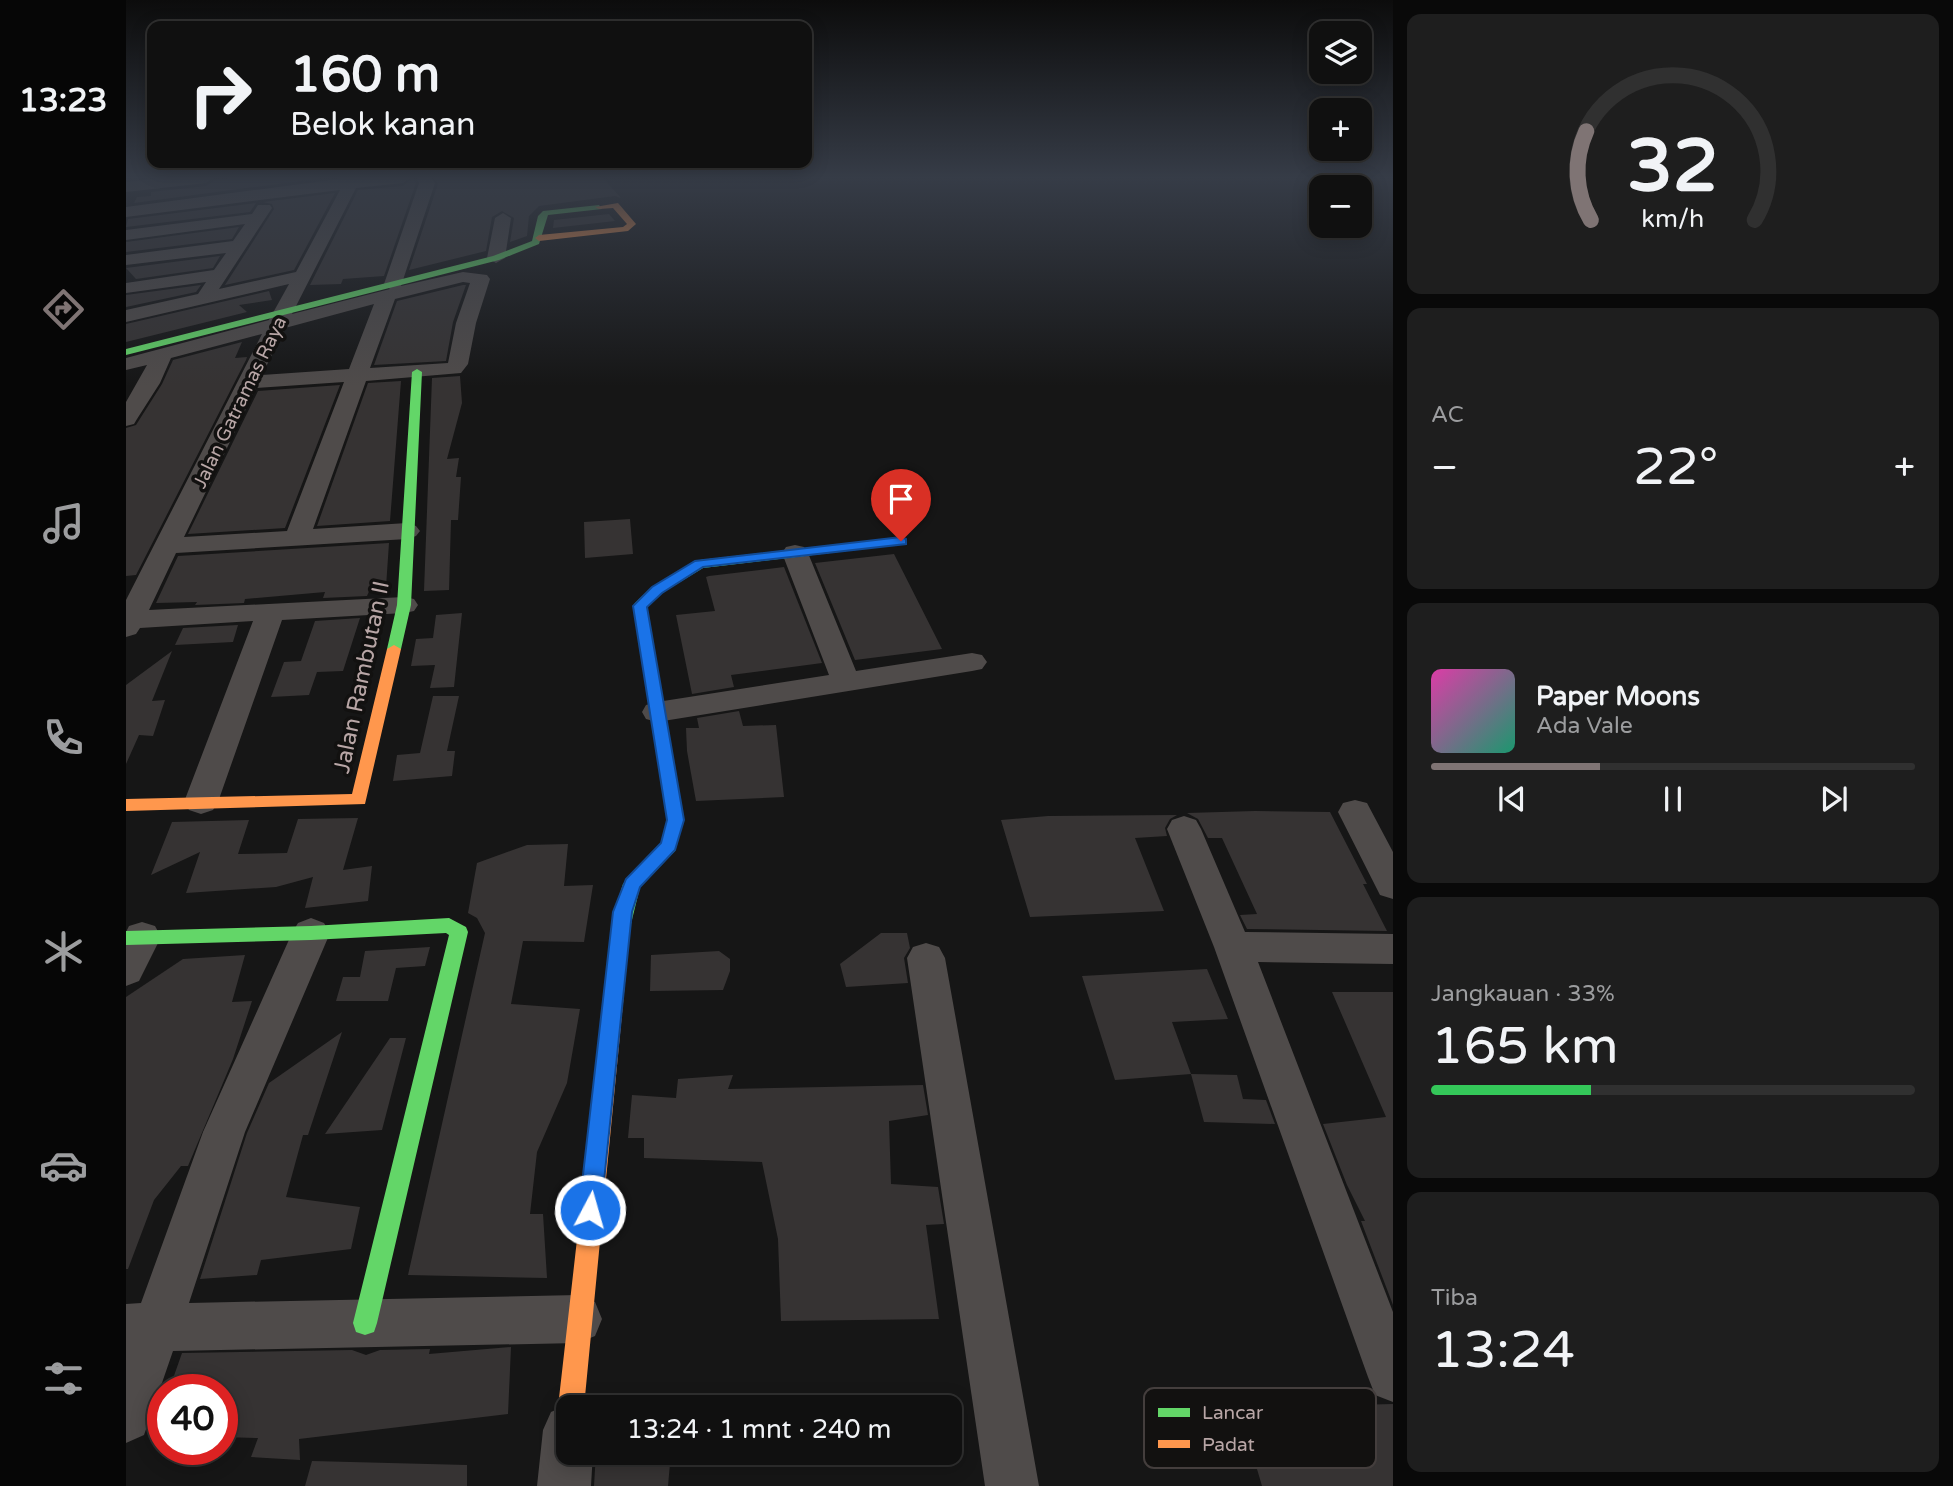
<!DOCTYPE html>
<html lang="id">
<meta charset="utf-8">
<style>
body{margin:0;font-family:"Varela Round",sans-serif;background:#1e1e1e;color:#f1f3f6;height:100vh;display:flex;flex-direction:column;font-size:26px;white-space:nowrap}
*{box-sizing:border-box;margin:0}
p{font-size:23px;color:#9c9d9f}
.icon{flex:none;width:38px;height:38px;fill:none;stroke:currentColor;stroke-width:2;stroke-linecap:round;stroke-linejoin:round}
.map{position:relative;flex:1;overflow:hidden}
.drawer{display:flex;flex-direction:column;gap:14px;padding:14px;background:#090909;width:560px}
.drawer>*{flex:none}
.top-card{position:absolute;left:21px;top:21px;width:665px;height:147px;border-radius:14px;box-shadow:0 4px 18px #0003,0 0 0 2px #303030;background:#101010;color:#f1f3f6;overflow:hidden}
.tools{position:absolute;left:1183px;top:21px;display:grid;gap:14px}
.tools a{display:grid;place-items:center;width:63px;height:63px;border-radius:14px;background:#101010;box-shadow:0 4px 18px #0003,0 0 0 2px #303030;font-size:35px}
.speed{position:absolute;left:21px;top:1374px;display:flex;gap:14px;font-size:35px;font-weight:700;text-align:center}
.speed>*{display:grid;place-content:center;width:91px;height:91px;border-radius:50%;background:#101010;box-shadow:0 4px 18px #0003,0 0 0 2px #303030;line-height:1}
.speed .limit{border:10px solid #d22;background:#fff;color:#111}
.pin{position:absolute;display:grid;place-items:center;width:60px;height:60px;color:#fff;margin:-72px -30px;border-radius:50% 50% 50% 0;rotate:-45deg;box-shadow:0 0 7px #0007}
.pin .icon{rotate:45deg}
.me{position:absolute;width:77px;margin:-38px;rotate:6deg;stroke-linejoin:round;filter:drop-shadow(0 0 5px #0008)}
.turn{display:flex;align-items:center;gap:24px;height:147px;padding:0 28px;font-size:32px}
.turn .icon{width:91px;height:91px;stroke-width:2.5}
.turn b{display:block;font-size:49px;line-height:60px}
.big{font-size:52px;font-weight:600;line-height:1.1}
.drawer .widget{flex:1;display:flex;flex-direction:column;justify-content:center;gap:10px;min-width:0;padding:0 24px;border-radius:14px;background:#1e1e1e}
.drawer .dial{align-items:center;gap:0}
.dial svg{height:182px;overflow:visible;fill:none;stroke:#303030;stroke-width:7;stroke-linecap:round;text-anchor:middle}
.dial text{fill:#f1f3f6;stroke:none}
.song{display:flex;align-items:center;gap:21px}
.cover{width:84px;height:84px;border-radius:10px;background:linear-gradient(135deg,hsl(320 70% 55%),hsl(160 70% 35%))}
.played{height:7px;border-radius:4px;background:linear-gradient(90deg,#7f7474 35%,#303030 35%)}
.keys{display:flex;justify-content:space-around;direction:ltr}
.heat{display:flex;justify-content:space-between;align-items:center;font-size:38px;direction:ltr}
.charge{height:10px;border-radius:5px;background:linear-gradient(90deg,#34c759 33%,#303030 0)}
.trip{position:absolute;left:430px;top:1395px;width:406px;height:70px;border-radius:14px;background:#101010;box-shadow:0 4px 18px #0003,0 0 0 2px #303030;font-weight:600;line-height:70px;text-align:center}
main{display:flex;flex:1;min-height:0}
.tab-bar{display:flex;flex-direction:column;width:126px;justify-content:space-around;align-items:center;background:#060606;color:#9c9d9f}
.tab-bar .icon{width:49px;height:49px}
.tab-bar .active{color:#7f7474}
.tab-bar b{font-size:32px;color:#f1f3f6}
.map>svg:first-child{display:block}
.building{fill:#363333}
.lines{fill:none;stroke-linecap:round;stroke-linejoin:round}
.street{fill:#4f4b4a;fill-rule:evenodd}
.fast{fill:#63d668;fill-rule:evenodd}
.slow{fill:#ff974d;fill-rule:evenodd}
.route{fill:#1a73e8;stroke:#114b97;stroke-width:2}
.labels{text-anchor:middle;stroke-width:7;stroke-linejoin:round;paint-order:stroke}
.far-street-label{font-size:19px;fill:#b8a6a6;stroke:#121110}
.street-label{font-size:23px;fill:#b8a6a6;stroke:#121110}
.key{fill:#121110;stroke:#443e3d;stroke-width:2}
.key-label{font-size:19px;fill:#b8a6a6}
</style>
<main>
<nav class="tab-bar">
<b>13:23</b>
<svg class="icon active" aria-label="directions" viewBox="0 0 24 24"><path d="M12 3l9 9-9 9-9-9zM9 14v-3h6M13 9l2 2-2 2"/></svg>
<svg class="icon" aria-label="music" viewBox="0 0 24 24"><path d="M9 18V5l10-2v13"/><circle cx="6" cy="18" r="3"/><circle cx="16" cy="16" r="3"/></svg>
<svg class="icon" aria-label="phone" viewBox="0 0 24 24"><path d="M5 4h4l2 5-3 2q2 4 5 5l2-3 5 2v4C11 20 4 13 5 4z"/></svg>
<svg class="icon" aria-label="climate" viewBox="0 0 24 24"><path d="M12 3v18M4 7l16 10M4 17L20 7"/></svg>
<svg class="icon" aria-label="car" viewBox="0 0 24 24"><path d="M5 17H2v-5l4-1 3-4h7l3 4 3 1v5h-3M9 17h6M6 11h13"/><circle cx="7" cy="17" r="2"/><circle cx="17" cy="17" r="2"/></svg>
<svg class="icon" aria-label="filters" viewBox="0 0 24 24"><path d="M4 7h16M4 17h16"/><circle cx="9" cy="7" r="2"/><circle cx="15" cy="17" r="2"/></svg>
</nav>
<div class="map">
<svg width="1267" height="1486" viewBox="0 0 1267 1486">
<rect width="100%" height="100%" fill="#161616"/>
<path class="building" d="M104,178h93l-189,25 3,-6 14,-1v-4l55,-6 9,-6z
M287,178l3,5 -32,93 -41,3 -2,5 -31,1 48,-95 45,-4z
M309,178h168l18,20 -6,-2 -76,10 -10,10 -2,20 -17,6 4,-24 -12,-7 -10,6 -6,34 -77,19 29,-86z
M209,193l-41,77 -69,15 49,-76 -2,-5 -9,-2z
M130,203l-6,9 -124,15 2,-8z
M483,214l6,7 -62,7 1,-8z
M113,227l-7,12 -106,13v-10z
M94,256l-7,12 -77,11 -10,-11z
M75,285l-5,7 -70,15v-12z
M337,285h3l-13,37 -7,39 -72,4 23,-64z
M143,291l3,9 -33,5 8,7 -121,30v-18z
M116,342l-7,16 12,-1 -1,3 -110,215 -10,1v-148l10,-3 26,-41 11,-24z
M334,376l2,27 -15,56 12,-1 -3,19h5l-3,43h-7l-2,70 -25,1 8,-213z
M275,381l-11,140 -73,5 51,-143z
M214,385l-55,143 -97,6 70,-143z
M504,519l3,35 -48,4 -1,-36z
M263,543l-3,44 -16,2 -3,7 -44,2 2,-6 -80,7 -1,4 -49,2 2,-3 -41,1 22,-47z
M768,554l48,95 -87,11 -40,-97z
M658,567l38,96 -91,12 3,12 -42,7 -16,-79 39,-4 -9,-34 3,-1z
M336,613l-8,74 -24,1 5,-23 -24,1 5,-27 17,-1 3,-23z
M234,618l-17,53 -26,1 -8,23 -38,2 13,-35 17,-1 14,-40z
M112,625l-5,17 -58,3 8,-17z
M46,651l-20,50 13,-1 -12,36 -14,-1 -13,29v-79z
M307,696h26l-12,55h8l-3,25 -59,5 4,-26 23,-2z
M613,711l4,15 33,-1 8,72 -88,4 -9,-50 -1,-23h13l-2,-10z
M1129,811l75,1 37,72h-4l24,47 -140,-2 -7,-14 17,-1 -35,-76h-14l-10,-19 -11,-6z
M1051,815l-7,4 -5,9 2,8 -32,2 29,73 -134,6 -29,-97 47,-4z
M232,818l-15,52 29,-4 -4,35 -63,7 8,-31 -37,10 -90,6 14,-41 -49,23 21,-53 77,-2 -11,34 49,-1 11,-34z
M442,844l-4,42 29,-1 -9,57 -61,-1 -12,63 69,5 -13,74 -30,69 -7,62h13l4,64 -139,-3 77,-342 -8,-15 -9,-5 9,-50 50,-18z
M755,933h26l3,15 -6,10 4,25 -62,4 -6,-23z
M304,947l-5,19 -29,2 -8,33h-52l7,-24h17l5,-26z
M593,951l11,8v12l-7,19 -73,1 1,-36z
M119,955l-13,47 20,-1 -19,58 -45,107h-7l-27,34 -26,69h-2v-272l57,-38z
M1081,969l21,50 -56,3 19,52 -76,6 -33,-104z
M1206,992h61v313l-32,-84h4l-18,-36 -24,-61 63,-7z
M216,1032l-34,103h-5l-17,62 74,10 -9,42 -90,11 -4,15 -57,4 47,-146 22,-50z
M264,1038h16l-24,92 -57,4z
M1065,1074l46,1 6,24 23,1 9,24 -71,-2z
M607,1075l-5,14 195,-4 5,30 -39,6 2,63 47,3 6,37 -18,1 13,94 -158,2 -3,-82 -16,-77 -118,-4v-20h-16l4,-43 44,3 2,-19z
M385,1347l-3,67 -209,25 1,21 -49,-3 7,-19 -36,-1v-47h-53l13,-37 170,-3 14,5 14,-5 50,-1 -1,5z
M1267,1404v82h-131l-23,-78z
M470,1452h75l-3,34h-74z
M186,1461l155,4v21h-162z"/>
<g class="lines">
<path class="street" d="M36,178h51l-7,5 -80,9v-10z
M220,178h64l-7,5 -47,5 -64,126 98,-25 -6,-5 35,-101 -2,-5h15l3,5 -34,103 62,-14 24,3 3,4 -14,44 -8,41 -7,9 -95,8 -53,148 94,-6 9,3 4,5 -4,5 -9,3 -231,14 -27,57 255,-13 10,2 4,6 -4,6 -10,2 -122,7 -64,182 -5,8 -12,4 -12,-4 -5,-8 69,-181 -113,7 -4,6 -10,3v-37l136,-266 -91,24 -11,25 -23,36 -3,5 -8,2v-24l21,-37 -21,5v-12l143,-38 20,-36 -163,38v-12l72,-16 8,-12 -80,11v-10l88,-13 12,-17 -100,12v-10l107,-14 12,-17 -119,16v-10l126,-16 6,-9h12l2,3 -53,81 77,-17 44,-82 -214,27v-10zM337,282l7,1 -14,40 -8,40 -78,5 25,-69zM248,304l-25,65 -87,6 23,-47zM218,382l-57,149 -103,6 72,-149z
M377,213l8,5 -6,40 -9,5 -9,-5 8,-40z
M669,545l9,2 4,6 48,118 116,-18 10,2 5,7 -5,7 -10,2 -315,51 -11,-3 -4,-7 4,-7 11,-3 172,-27 -47,-122 4,-6z
M1229,800l12,3 26,49v47l-13,-4 -42,-83 5,-9z
M1058,816l12,4 5,9 44,103 148,2v30l-135,-2 135,350v90l-18,-7 -7,-18 -154,-430 -47,-118 5,-9z
M185,918l13,5 6,10 -85,199 -56,171 389,-8 17,7 7,17 -7,17 -17,7 -405,8 -29,84 -18,8v-139l15,-1 62,-171 89,-199 6,-10z
M16,922l13,4 6,11 -22,44 -13,5v-54l3,-6z
M800,943l13,4 6,11 94,528h-54l-78,-528 6,-11z
M443,1404l7,3h-7v45h24l-2,34h-54l6,-56 8,-18z"/>
<path class="fast" d="M473,205l3,4 -54,6 -9,29 -40,16 -373,95v-6l367,-93 39,-15 6,-25 5,-5z
M291,369l5,3 -11,233 -10,44 -7,4 -7,-4 10,-44 15,-233z
M775,537l6,4 -1,3 -203,24 -41,25 -15,14 37,212 -9,32 -35,36 -12,49 -7,2 -7,-2 -2,-5 2,-19 9,-28 38,-41 7,-24 -35,-213 2,-3 17,-16 48,-27z
M323,918l17,9 2,5 -91,391 -3,9 -9,3 -9,-3 -3,-9 96,-388 -3,-2 -135,7 -185,5v-14l185,-5z"/>
<path class="slow" d="M492,203l18,21 -8,7 -89,10 -4,-3 4,-3 84,-8 4,-3 -14,-16 -14,1 -4,-2z
M268,645l7,4 -36,155 -239,7v-12l226,-5 35,-145z
M495,924l7,2 2,5 -46,476h-15v12l-7,-3 -4,-9 54,-476 2,-5z"/>
</g>
<linearGradient id="sky" x2="0" y2="1"><stop stop-color="#0c0c0c"/><stop offset="0.46" stop-color="#363c47"/><stop offset="1" stop-color="#363c47" stop-opacity="0"/></linearGradient>
<rect width="1267" height="386" fill="url(#sky)"/>
<path class="route" d="M775,537l5,2v5l-203,23 -41,26 -15,14 37,213 -9,30 -35,37 -8,25 -31,298 -3,8 -8,3 -8,-3 -3,-8 34,-298 13,-33 35,-36 6,-23 -34,-214 19,-19 43,-26z"/>
<g class="labels">
<g class="far-street-label">
<text transform="translate(113 402) rotate(-64)" y="7">Jalan Gatramas Raya</text>
</g>
<g class="street-label">
<text transform="translate(235 677) rotate(-78)" y="8">Jalan Rambutan II</text>
</g>
</g>
<rect x="1018" y="1388" width="232" height="80" rx="10" class="key"/>
<rect x="1032" y="1408" width="32" height="9" fill="#63d668"/>
<rect x="1032" y="1440" width="32" height="8" fill="#ff974d"/>
<g class="key-label">
<text x="1076" y="1419">Lancar</text>
<text x="1076" y="1451">Padat</text>
</g>
</svg>
<div class="tools">
<a><svg class="icon" aria-label="layers" viewBox="0 0 24 24"><path d="M12 4l9 5-9 5-9-5zM3 14l9 5 9-5"/></svg></a>
<a>+</a>
<a>−</a>
</div>
<div class="speed"><div class="limit">40</div></div>
<div class="pin" style="left:775px;top:541px;background:#d93025"><svg class="icon" aria-label="arrive" viewBox="0 0 24 24"><path d="M6 21V4h12l-3 4 3 4H6"/></svg></div>
<svg class="me" style="left:464px;top:1210px" viewBox="-20 -20 40 40"><circle r="17" fill="#1a73e8" stroke="#fff" stroke-width="3"/><path d="M0-11L8 9 0 5-8 9z" fill="#fff"/></svg>
<div class="trip">13:24 · 1 mnt · 240 m</div>
<div class="top-card">
<div class="turn"><svg class="icon" aria-label="right" viewBox="0 0 24 24"><path d="M7 20v-9h11M14 6l5 5-5 5"/></svg><div><b>160 m</b>Belok kanan</div></div>
</div>
</div>
<section class="drawer">
<div class="widget dial"><svg viewBox="0 0 100 80">
<path d="M14 69A42 42 0 1 1 86 69"/>
<path d="M14 69A42 42 0 0 1 12 30" stroke="#7f7474"/>
<text x="50" y="56" font-size="32" font-weight="700">32</text>
<text x="50" y="72" font-size="11">km/h</text>
</svg></div>
<div class="widget"><p>AC</p>
<div class="heat"><a>−</a><b class="big">22°</b><a>+</a></div>
</div>
<div class="widget">
<div class="song"><i class="cover"></i><div><b>Paper Moons</b><p>Ada Vale</p></div></div>
<div class="played"></div>
<div class="keys"><svg class="icon" aria-label="previous" viewBox="0 0 24 24"><path d="M18 5L8 12l10 7zM5 5v14"/></svg><svg class="icon" aria-label="pause" viewBox="0 0 24 24"><path d="M8 5v14M16 5v14"/></svg><svg class="icon" aria-label="next" viewBox="0 0 24 24"><path d="M6 5l10 7-10 7zM19 5v14"/></svg></div>
</div>
<div class="widget"><p>Jangkauan · 33%</p><b class="big">165 km</b><div class="charge"></div></div>
<div class="widget"><p>Tiba</p><b class="big">13:24</b></div>
</section>
</main>
